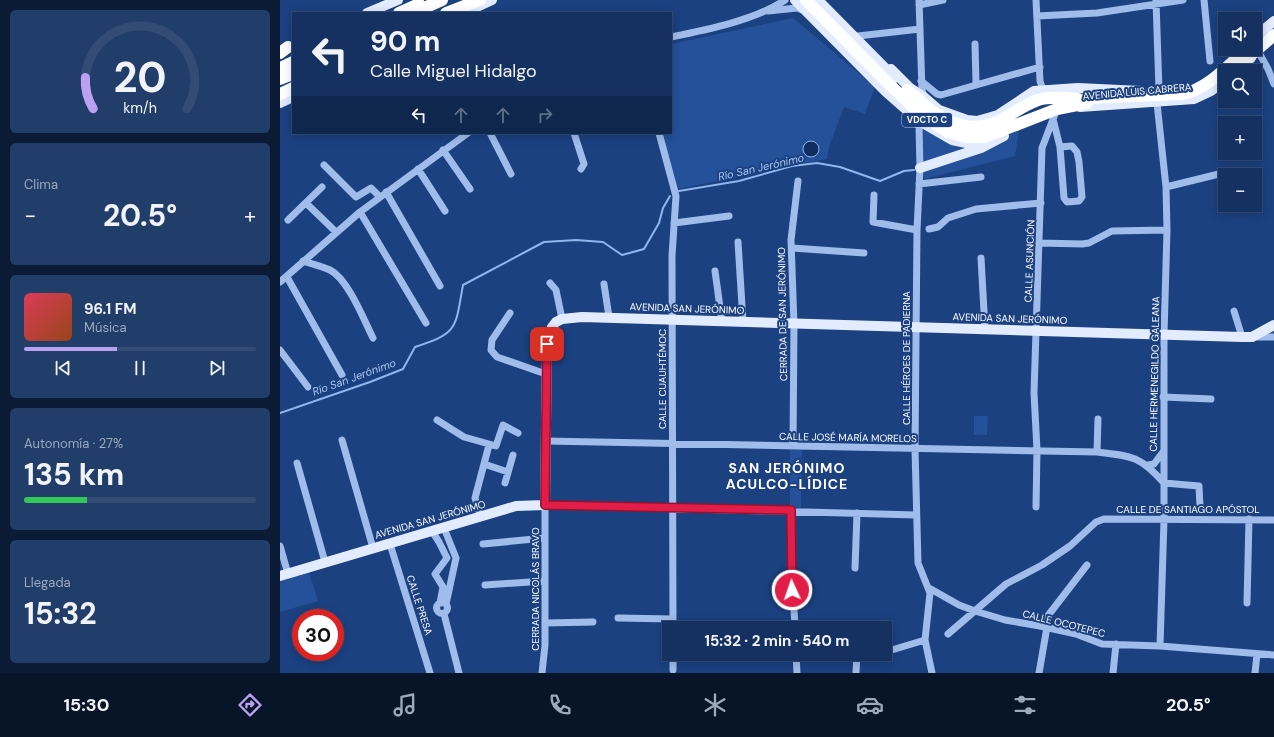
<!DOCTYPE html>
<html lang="es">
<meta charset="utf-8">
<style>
body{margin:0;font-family:"DM Sans",sans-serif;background:#213d6a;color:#f1f3f6;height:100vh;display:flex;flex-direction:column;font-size:15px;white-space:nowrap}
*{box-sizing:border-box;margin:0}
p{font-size:13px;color:#9da9bd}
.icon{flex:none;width:22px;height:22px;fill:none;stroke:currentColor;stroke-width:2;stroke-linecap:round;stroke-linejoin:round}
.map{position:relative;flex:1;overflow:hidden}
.sheet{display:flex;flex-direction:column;gap:10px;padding:10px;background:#0b1b35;width:280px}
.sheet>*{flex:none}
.top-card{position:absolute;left:12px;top:12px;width:380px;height:122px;border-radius:0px;box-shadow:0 2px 10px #0003,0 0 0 1px #334c76;background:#143161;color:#f1f3f6;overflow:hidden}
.controls{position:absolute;left:938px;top:12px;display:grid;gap:8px}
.controls a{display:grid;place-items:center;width:44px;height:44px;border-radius:0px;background:#143161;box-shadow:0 2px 10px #0003,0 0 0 1px #334c76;font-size:20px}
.speed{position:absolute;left:12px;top:609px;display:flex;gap:8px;font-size:20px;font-weight:700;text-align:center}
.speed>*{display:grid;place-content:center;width:52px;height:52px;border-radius:50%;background:#143161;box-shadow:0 2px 10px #0003,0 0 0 1px #334c76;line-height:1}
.speed .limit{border:6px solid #d22;background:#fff;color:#111}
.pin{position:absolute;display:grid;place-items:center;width:34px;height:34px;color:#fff;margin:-17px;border-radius:8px;box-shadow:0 2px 6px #0006}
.me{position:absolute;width:44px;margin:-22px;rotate:357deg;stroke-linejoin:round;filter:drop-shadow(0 0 3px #0008)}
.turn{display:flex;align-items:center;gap:14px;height:84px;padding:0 12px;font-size:18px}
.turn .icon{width:52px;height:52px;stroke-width:2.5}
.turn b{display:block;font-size:28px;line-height:34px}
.lanes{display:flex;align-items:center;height:38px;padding:0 12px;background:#0003;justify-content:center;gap:20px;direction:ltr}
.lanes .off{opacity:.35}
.big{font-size:30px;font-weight:700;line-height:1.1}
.sheet .tile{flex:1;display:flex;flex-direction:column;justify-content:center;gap:6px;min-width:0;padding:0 14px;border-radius:6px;background:#213d6a}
.sheet .dial{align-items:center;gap:0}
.dial svg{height:104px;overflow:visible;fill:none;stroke:#334c76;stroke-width:7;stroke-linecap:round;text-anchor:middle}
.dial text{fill:#f1f3f6;stroke:none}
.song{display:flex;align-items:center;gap:12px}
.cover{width:48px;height:48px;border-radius:6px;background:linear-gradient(135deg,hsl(350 70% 55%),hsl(20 70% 35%))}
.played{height:4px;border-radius:2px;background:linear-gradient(90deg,#bca0f2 40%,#334c76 40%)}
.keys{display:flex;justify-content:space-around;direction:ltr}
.heat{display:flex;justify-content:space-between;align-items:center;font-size:22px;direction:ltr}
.charge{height:6px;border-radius:3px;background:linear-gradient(90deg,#34c759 27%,#334c76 0)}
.trip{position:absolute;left:382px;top:621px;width:230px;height:40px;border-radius:0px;background:#143161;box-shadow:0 2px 10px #0003,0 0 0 1px #334c76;font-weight:700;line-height:40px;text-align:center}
.tab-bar{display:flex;height:64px;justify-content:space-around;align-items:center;background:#081427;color:#9da9bd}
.tab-bar .icon{width:28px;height:28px}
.tab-bar .active{color:#bca0f2}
.tab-bar b{font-size:18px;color:#f1f3f6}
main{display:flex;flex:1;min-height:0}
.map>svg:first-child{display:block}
.green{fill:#24519a}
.water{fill:#112e60;stroke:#91b6ed}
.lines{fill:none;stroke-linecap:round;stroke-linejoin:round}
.stream{stroke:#91b6ed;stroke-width:2}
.minor{stroke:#9fbcea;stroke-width:7}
.major{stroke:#e2ebff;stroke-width:10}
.highway{stroke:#fff;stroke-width:12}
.major-bridge{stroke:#e2ebff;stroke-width:10}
.highway-bridge{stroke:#fff;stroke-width:12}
.route-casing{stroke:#92132f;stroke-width:10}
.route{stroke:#e11d48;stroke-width:7}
.labels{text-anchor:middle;stroke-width:4;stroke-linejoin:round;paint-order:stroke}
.shield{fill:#1b4181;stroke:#bbc6d9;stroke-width:1}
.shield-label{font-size:9px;font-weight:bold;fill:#fff}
.street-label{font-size:10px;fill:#fff;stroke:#1b4181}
.water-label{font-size:11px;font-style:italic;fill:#aac6f2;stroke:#1b4181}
.district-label{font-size:14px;font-weight:bold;letter-spacing:1px;fill:#fff;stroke:#1b4181}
</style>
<main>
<section class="sheet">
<div class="tile dial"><svg viewBox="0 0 100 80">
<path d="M14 69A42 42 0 1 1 86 69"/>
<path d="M14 69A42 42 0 0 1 8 45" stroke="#bca0f2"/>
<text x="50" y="56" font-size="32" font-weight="700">20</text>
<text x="50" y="72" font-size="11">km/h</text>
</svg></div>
<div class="tile"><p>Clima</p>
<div class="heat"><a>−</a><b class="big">20.5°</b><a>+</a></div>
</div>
<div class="tile">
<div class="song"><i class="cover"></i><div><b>96.1 FM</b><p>Música</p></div></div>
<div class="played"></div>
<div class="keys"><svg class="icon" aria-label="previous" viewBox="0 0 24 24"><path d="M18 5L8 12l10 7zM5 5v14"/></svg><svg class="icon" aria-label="pause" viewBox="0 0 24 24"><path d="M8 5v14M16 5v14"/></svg><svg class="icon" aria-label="next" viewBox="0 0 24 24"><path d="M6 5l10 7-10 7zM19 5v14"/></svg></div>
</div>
<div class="tile"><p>Autonomía · 27%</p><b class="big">135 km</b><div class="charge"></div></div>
<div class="tile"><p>Llegada</p><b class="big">15:32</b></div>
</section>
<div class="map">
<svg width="994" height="673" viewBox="0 0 994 673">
<rect width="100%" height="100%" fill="#1b4181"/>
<path class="green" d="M513,18l82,69 -10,27 -21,-7 -15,40 -2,12c-51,8 -100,21 -150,30l-15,-56h9v-89z
M639,127l100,2 -4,27 -91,23z
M694,416h14l-1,19h-13z
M522,443l-1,66 -11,-3v-62z
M29,572l9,29 -38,11v-31z"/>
<path class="water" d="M523 149a8 8 0 1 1 16 0a8 8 0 1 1-16 0Z"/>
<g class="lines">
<path class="stream" d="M399,191l60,-10 53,-15 25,-3 23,4 40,14 24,-10 10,-1
M0,413l90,-31 33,-13 12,-22c44,-14 40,-19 48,-62l81,-43 32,-2 27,2 19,13 22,-6 15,-26 4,-15 7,-12"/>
<path class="minor" d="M639,0l3,90 2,7
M756,0l4,81 3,9
M924,0l6,61
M876,1l3,89
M639,5l24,-5
M488,11l29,-3 8,3
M757,16l60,-3 86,-13
M578,36l62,-7
M391,37c35,-7 85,-17 114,-37
M695,44l1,40
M978,51l10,18 6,15
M641,81l16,13 4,1 99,-28
M877,103l9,84 1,43 -3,105v185l-4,126
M633,118l6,9 1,41 -3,62 -2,219 3,114 12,30 -5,47 7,33
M773,119l7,28 4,51 3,4 12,-1 3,-4 -3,-35 -2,-10 -5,-6 -12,1
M210,133l21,41
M294,133l10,31 -3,5
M379,133l17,63 -4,60 1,372
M163,150l27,39
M44,165l32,32 15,-9 9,9
M138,169l27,42
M639,184l62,-7
M886,187l57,-14
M106,192l54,94
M594,195l-1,27 44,8
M26,203l30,29
M80,212l66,111
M8,220l34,-33
M394,223l55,-7
M649,229l9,-2 10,-9 28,-9 65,-6
M458,242l5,80
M760,243l42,1 7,-1 23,-12 55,-1
M512,248l72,5
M701,258l4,71
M23,261c9,3 19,5 27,9 18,9 34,50 43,68
M435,271l7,51
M7,277l55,98
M0,282l80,-70 108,-79
M270,283l6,7 6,29
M324,284l5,33
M954,311l8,26
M230,313l-18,27 -1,10 6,7 49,17
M972,337h22
M0,350l28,37
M883,397l48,2
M157,420l27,17 32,9 7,-21 15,8
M62,440l31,108
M265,441l552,11c35,4 43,4 67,31
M513,446l1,-122 -3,-84 7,-59
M817,452l1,-33
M17,463l28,99
M204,464l24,8
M868,465l6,-1 9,-12
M225,483l8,-28
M884,483l35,3 1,21
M756,507l1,-57 -3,-57 8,-245 13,-34
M511,510v44l4,74
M201,517l-6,-19 14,-53
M164,528l12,30 -10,46
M152,531l7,11 8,16 -12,16 8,13 -3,16
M110,544l40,129
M203,544l62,-6
M0,546l8,28
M575,568l2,-55
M205,585l60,-4
M649,588l30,17 16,6 30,9 35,6 36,8 26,10 58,2 114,9
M156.5 608a5.5 5.5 0 1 1 11 0a5.5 5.5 0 1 1-11 0Z
M967,603l2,-84
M164,614l15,59
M338,618l55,1
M265,623l48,-1
M760,626l47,-61
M668,634l58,-50 36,-19 28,-19 26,-24 8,-3 170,1
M605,652l40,-12
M516,654l1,19
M393,670v-16
M262,673l3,-28v-140l371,10
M576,673l1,-19
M759,673l8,-46
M833,673l3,-29
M975,673l2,-19"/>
<path class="major" d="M515,0l90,91 34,30 33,19 19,4 19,-4
M87,13l31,-13
M184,13l28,-13
M975,37l19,-16
M611,69l19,19 14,9 15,13 28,10 10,1 21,-6 36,-24 44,-3 63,3
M955,71l16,-13
M0,103l13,-6
M800,107l114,-8 17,-8 14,-11
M640,168l61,-20 23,-12
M0,576l236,-70 29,-1 2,-161 5,-17 4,-5 6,-3 20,-2 660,20h10l22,-12"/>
<path class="highway" d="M119,13l20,-9
M133,13l29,-13
M166,13l34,-13
M0,53l8,-6
M963,62l31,-27
M0,68l13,-6
M0,79l13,-5
M627,90l8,6
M0,94l13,-6
M807,98l96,-4c26,-6 44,-28 64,-45"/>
<path class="major-bridge" d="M538,0l77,78"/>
<path class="highway-bridge" d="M526,0l89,90 28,26 25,16 18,5h19l72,-28 30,-6
M635,96c20,21 49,39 79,27 15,-6 29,-18 44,-23 13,-4 27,-2 40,-1"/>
</g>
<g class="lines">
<defs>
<path id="route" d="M267,344l-2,161 246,5 1,80"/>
</defs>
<use href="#route" class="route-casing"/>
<use href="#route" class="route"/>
</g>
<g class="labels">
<rect class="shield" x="622" y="113" width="50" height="14" rx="3"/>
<g class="shield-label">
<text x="647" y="123">VDCTO C</text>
</g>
<g class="street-label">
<text transform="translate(857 91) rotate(-5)" y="4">AVENIDA LUIS CABRERA</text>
<text transform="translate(749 261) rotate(-88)" y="4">CALLE ASUNCIÓN</text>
<text transform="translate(407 308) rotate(2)" y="4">AVENIDA SAN JERÓNIMO</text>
<text transform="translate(502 314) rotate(-91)" y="4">CERRADA DE SAN JERÓNIMO</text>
<text transform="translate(730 318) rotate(2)" y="4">AVENIDA SAN JERÓNIMO</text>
<text transform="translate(626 358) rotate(-90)" y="4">CALLE HÉROES DE PADIERNA</text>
<text transform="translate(874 374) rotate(-89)" y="4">CALLE HERMENEGILDO GALEANA</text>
<text transform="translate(382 379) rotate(-90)" y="4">CALLE CUAUHTÉMOC</text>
<text transform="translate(568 437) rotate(1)" y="4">CALLE JOSÉ MARÍA MORELOS</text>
<text x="908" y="513">CALLE DE SANTIAGO APÓSTOL</text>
<text transform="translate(150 519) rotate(-16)" y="4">AVENIDA SAN JERÓNIMO</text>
<text transform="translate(255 589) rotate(-90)" y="4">CERRADA NICOLÁS BRAVO</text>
<text transform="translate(140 605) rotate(72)" y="4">CALLE PRESA</text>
<text transform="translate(784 623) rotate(14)" y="4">CALLE OCOTEPEC</text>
</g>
<g class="water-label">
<text transform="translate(481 167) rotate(-13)" y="4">Río San Jerónimo</text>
<text transform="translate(74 377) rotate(-20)" y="4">Río San Jerónimo</text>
</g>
<g class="district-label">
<text x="507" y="473">SAN JERÓNIMO<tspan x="507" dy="16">ACULCO-LÍDICE</tspan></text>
</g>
</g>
</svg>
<div class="controls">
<a><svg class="icon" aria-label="sound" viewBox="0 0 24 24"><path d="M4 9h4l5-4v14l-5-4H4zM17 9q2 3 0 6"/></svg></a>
<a><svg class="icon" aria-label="search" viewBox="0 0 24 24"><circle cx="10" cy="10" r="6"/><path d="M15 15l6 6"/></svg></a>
<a>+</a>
<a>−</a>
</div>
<div class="speed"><div class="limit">30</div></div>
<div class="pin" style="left:267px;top:344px;background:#d93025"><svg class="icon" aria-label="arrive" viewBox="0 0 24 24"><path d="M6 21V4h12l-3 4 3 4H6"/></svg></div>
<svg class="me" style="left:512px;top:590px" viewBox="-20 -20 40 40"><circle r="17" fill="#e11d48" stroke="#fff" stroke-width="3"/><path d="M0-11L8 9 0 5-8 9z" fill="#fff"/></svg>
<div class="trip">15:32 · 2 min · 540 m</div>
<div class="top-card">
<div class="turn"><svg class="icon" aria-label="left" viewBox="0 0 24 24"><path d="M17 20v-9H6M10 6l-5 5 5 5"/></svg><div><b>90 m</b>Calle Miguel Hidalgo</div></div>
<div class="lanes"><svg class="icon" aria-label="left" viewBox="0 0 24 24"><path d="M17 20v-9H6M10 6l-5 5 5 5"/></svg><svg class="icon off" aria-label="ahead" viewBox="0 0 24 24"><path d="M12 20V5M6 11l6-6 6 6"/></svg><svg class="icon off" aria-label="ahead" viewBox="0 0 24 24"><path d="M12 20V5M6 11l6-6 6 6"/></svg><svg class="icon off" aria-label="right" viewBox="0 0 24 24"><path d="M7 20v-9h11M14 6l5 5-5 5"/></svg></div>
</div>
</div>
</main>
<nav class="tab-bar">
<b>15:30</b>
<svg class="icon active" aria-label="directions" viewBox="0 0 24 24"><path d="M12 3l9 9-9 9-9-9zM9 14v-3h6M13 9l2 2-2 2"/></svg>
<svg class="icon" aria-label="music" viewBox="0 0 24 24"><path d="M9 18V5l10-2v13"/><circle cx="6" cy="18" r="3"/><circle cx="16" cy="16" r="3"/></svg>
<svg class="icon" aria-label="phone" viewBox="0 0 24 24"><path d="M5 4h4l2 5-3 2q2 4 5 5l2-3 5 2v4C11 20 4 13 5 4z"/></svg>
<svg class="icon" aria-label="climate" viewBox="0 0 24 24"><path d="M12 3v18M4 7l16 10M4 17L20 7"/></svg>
<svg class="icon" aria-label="car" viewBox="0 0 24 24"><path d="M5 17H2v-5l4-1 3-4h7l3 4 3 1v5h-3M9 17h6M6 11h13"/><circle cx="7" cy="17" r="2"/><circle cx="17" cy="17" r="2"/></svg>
<svg class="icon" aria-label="filters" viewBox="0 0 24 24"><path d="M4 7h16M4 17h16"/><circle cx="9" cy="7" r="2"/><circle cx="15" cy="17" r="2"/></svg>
<b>20.5°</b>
</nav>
